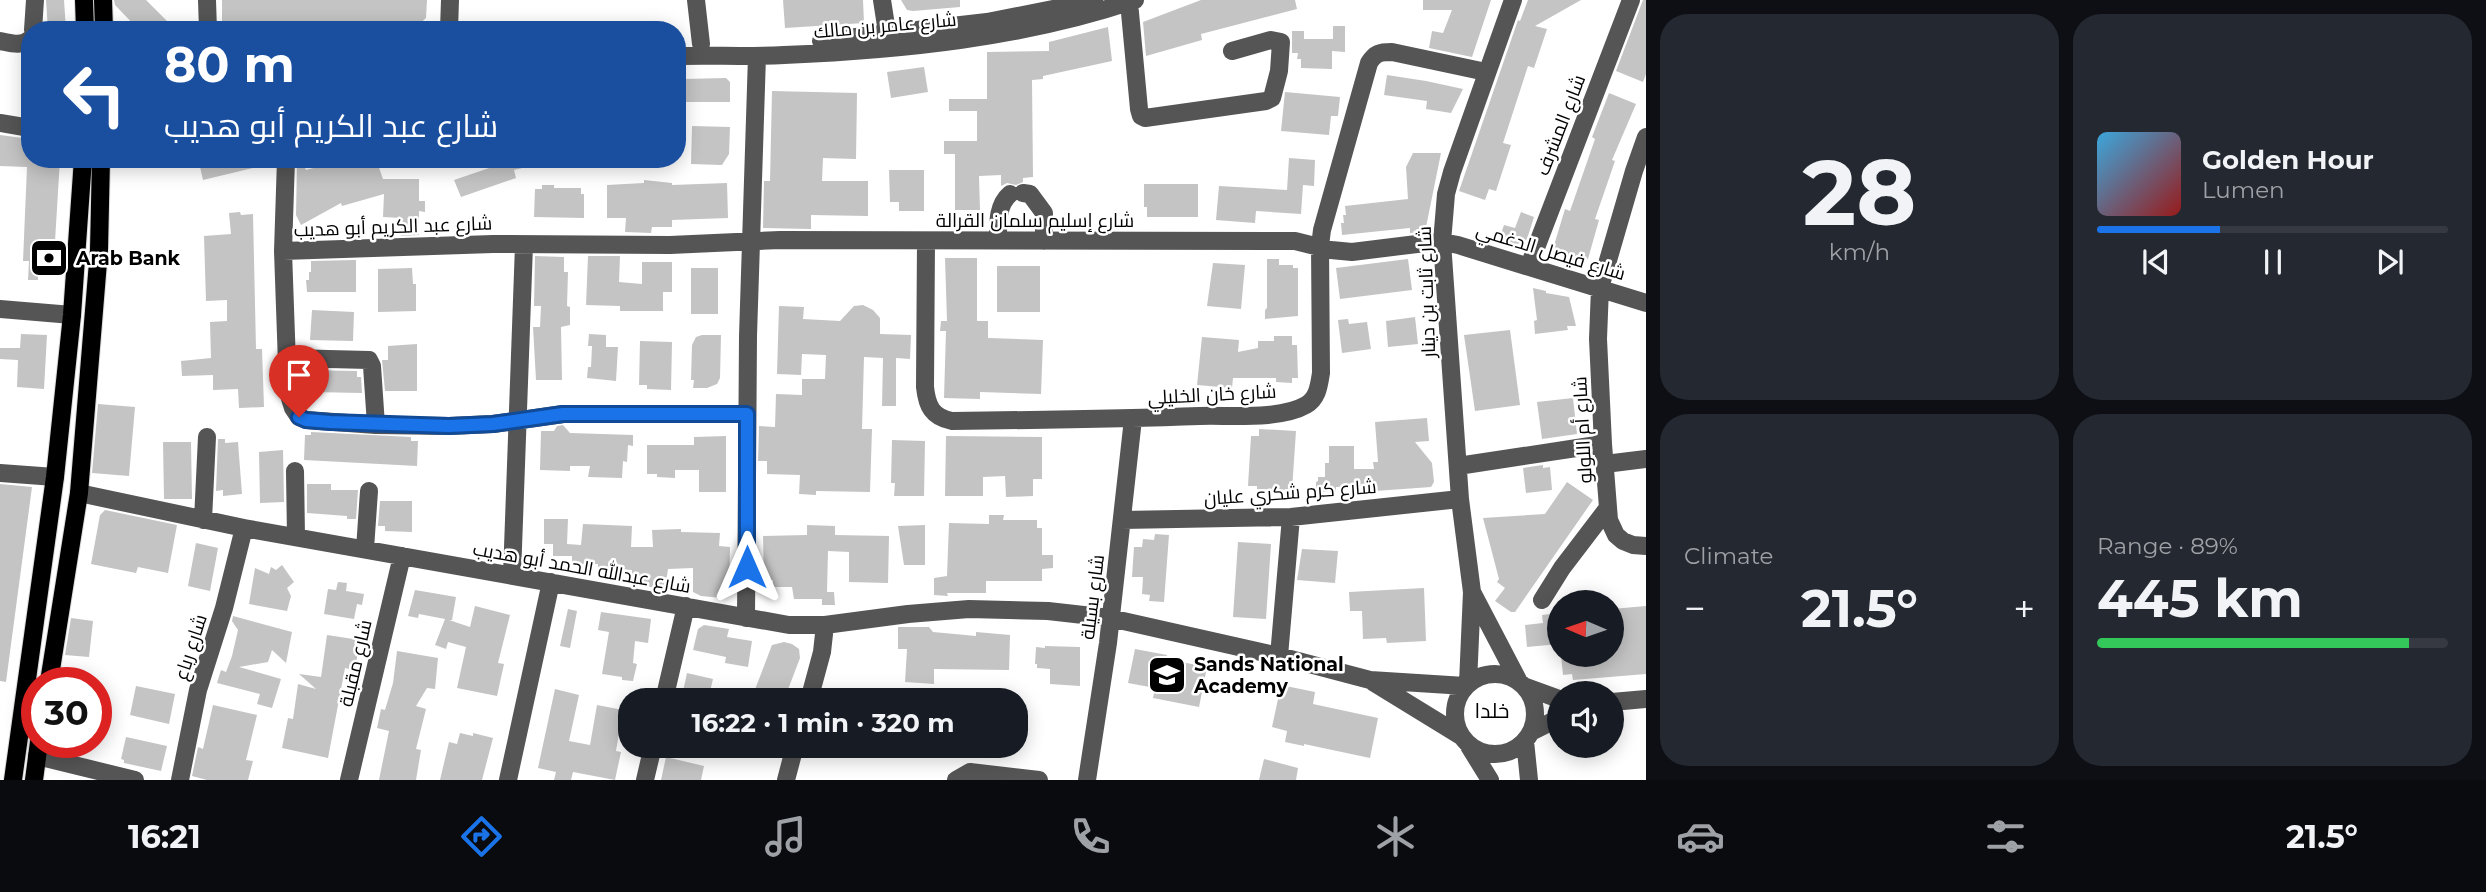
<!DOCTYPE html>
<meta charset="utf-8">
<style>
body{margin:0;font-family:Montserrat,Cairo,sans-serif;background:#242831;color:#f1f3f6;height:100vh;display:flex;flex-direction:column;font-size:26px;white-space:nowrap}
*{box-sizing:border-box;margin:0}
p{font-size:23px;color:#9ea1a6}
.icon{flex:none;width:38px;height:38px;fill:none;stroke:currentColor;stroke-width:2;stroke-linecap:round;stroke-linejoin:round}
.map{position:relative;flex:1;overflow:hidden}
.details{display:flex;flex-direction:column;gap:14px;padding:14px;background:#0d0f14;width:840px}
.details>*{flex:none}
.top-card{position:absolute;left:21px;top:21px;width:665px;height:147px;border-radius:28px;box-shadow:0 4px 18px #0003;background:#1a4fa0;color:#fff;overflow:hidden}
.needle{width:46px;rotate:272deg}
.controls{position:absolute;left:1547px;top:590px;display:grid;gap:14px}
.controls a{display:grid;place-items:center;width:77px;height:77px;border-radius:50%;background:#171b24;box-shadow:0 4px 18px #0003;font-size:35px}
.speed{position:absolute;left:21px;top:667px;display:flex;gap:14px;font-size:35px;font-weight:700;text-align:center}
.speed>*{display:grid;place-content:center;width:91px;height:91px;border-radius:50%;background:#171b24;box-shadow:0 4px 18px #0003;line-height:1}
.speed .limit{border:10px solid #d22;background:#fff;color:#111}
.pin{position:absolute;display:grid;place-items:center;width:60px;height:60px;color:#fff;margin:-72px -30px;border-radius:50% 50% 50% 0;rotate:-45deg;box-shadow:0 0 7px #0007}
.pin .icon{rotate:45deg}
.me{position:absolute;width:77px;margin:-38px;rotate:0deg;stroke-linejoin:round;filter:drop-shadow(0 0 5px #0008)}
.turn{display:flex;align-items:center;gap:24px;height:147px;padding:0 28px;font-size:32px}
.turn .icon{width:91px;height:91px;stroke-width:2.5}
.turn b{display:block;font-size:49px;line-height:60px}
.big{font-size:52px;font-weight:700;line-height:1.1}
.details .card{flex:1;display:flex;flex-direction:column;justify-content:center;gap:10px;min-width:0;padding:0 24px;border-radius:28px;background:#242831}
.details .dial{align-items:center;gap:0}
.dial b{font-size:91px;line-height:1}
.song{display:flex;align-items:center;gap:21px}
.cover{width:84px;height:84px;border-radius:10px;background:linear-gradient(135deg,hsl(200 70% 55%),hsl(0 70% 35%))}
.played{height:7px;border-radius:4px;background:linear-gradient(90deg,#1a73e8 35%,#363941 35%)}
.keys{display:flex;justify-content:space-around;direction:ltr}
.heat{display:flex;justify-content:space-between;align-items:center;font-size:38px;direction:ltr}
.charge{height:10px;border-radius:5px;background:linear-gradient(90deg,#34c759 89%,#363941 0)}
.details .tiles{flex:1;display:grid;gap:14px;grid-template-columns:repeat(2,1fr)}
.trip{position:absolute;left:618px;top:688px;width:410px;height:70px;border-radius:28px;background:#171b24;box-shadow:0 4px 18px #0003;font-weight:700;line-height:70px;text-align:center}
.dock{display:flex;height:112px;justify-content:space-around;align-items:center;background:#090b0e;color:#9ea1a6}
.dock .icon{width:49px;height:49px}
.dock .on{color:#1a73e8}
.dock b{font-size:32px;color:#f1f3f6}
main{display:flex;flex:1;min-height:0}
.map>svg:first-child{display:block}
.building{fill:#c4c4c4}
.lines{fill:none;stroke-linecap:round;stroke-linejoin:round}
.major-casing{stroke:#dbdbdb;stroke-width:20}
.minor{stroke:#555;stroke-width:18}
.major{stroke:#000;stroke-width:18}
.route-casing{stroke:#114b97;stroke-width:18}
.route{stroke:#1a73e8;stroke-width:12}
.labels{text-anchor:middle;stroke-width:5;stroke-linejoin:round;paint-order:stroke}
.street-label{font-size:19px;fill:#000;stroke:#fff}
.poi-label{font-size:19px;font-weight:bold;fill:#000;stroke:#fff;text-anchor:start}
.neighbourhood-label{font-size:21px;fill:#000;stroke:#fff}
</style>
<main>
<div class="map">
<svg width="1646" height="780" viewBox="0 0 1646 780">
<rect width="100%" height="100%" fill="#fff"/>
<path class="building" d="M46,0h18l2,30h-18z
M114,0h32l30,30h-37l-24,-25z
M222,0h205l-1,18 -11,10h-37v-4l-60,-1v4l-48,-1v4h-48z
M783,0h80l1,23 -79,5z
M901,0h59v7l-47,4 -6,-1z
M1201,0h94l2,9 -96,25 1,6 -56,16 -3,-34z
M1423,0h68l-19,57 -43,-9 3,-17 11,2 9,-23h-29z
M1528,0h53l-46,26 12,3 -13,39 -6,-2 -25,77 8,2 -15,46 -7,-2 -4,11 -26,-9 59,-171 2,1z
M1643,0h3v74l-3,8 -27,-11z
M1333,26h12v26l-13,-1v18l-31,-1v-9h-4l1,-6h-6v-22h12v8h29z
M1108,27l4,34 -69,15v3l-11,1 1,97 -10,1v4l-7,3 -9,-2 -6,3v-11l-22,1 1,34h-25v-56h-11v-13h33v-30h-28v-12h38v-47l62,-1v-9z
M924,67l4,25 -37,6 -4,-26z
M1387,75l39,6 37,8 -12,24 -25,-4 1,-8 -43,-6z
M726,78l4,4v20h-46l-1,-23z
M772,91l85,2 -1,66 -33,-1 -1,23h46v35l-57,-1v14l-48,-1 1,-47h6z
M1285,92l55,5 -2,19h-7l-2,19 -48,-4z
M1609,93l27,11 -24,56 3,1 -20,58 4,1 -11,39 -19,-2 -17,-5 13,-43 5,2 25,-72 -3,-2z
M692,126l38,1 -1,27 -7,11 -31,-1z
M0,135l30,4v20h30l-6,99 -6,12 -10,7v3h-10l1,-19h-6l4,-94 -27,-1z
M1413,153h28l-16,79 -15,1v-5l-68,7 -1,-12h3l-1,-8h3l-1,-9 63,-7 -2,-32z
M1289,158l26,2 -1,26 -11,-1 -2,29 -45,-3 -1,12 -39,-3 3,-34 68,4z
M203,159h70v4l-70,17 -3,-13 4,-1z
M327,159h49l7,20h36v22h6v11l-6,-1v24l-18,1v-18l-18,-1 1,-23 -42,12 -1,-3 -40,22 -5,-10 1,-53 4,-2 5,10 22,-6z
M499,159h43l1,4 -29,7 2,8 -55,19 -7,-17 47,-16z
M889,170h35v41h-25v-9h-9z
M644,180l28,3v2l55,-2 1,35 -56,2v7h-20l-1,6 -26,-1 1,-14h-19v-33l37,-2z
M1144,184h54v33h-51v-10h-3z
M542,185h12v3h27v6h3v24l-50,-1 1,-28h7z
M240,212l1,3 12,-1 3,135h6l2,58 -25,1 -1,-19 -25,1v-15l-31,1 -1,-15 30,-3 -1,-36 17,-1v-21l-21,1 -2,-65 27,-2 -2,-21z
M1521,212l13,5 -7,22 -5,4 -12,2 -12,-3 6,-17 11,3z
M535,256l29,1v15h4l-1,34 3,1v18l-9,2 1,53h-26l-3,-53h7l1,-21h-7z
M588,256h32l-1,26 23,2v-22h30v30h-9v19h-43v-5l-34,-1z
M945,258h32v63h11v17l55,2 -2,54 -61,-2v7l-36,-1 2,-67h-6l1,-10h6z
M1267,259h12v6h14v3h5v48l-33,3v-9l2,-2z
M1408,259l4,31 -72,9 -4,-31z
M356,260v32h-49l-1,-12h3v-8h2v-11z
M1213,263l32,2 -4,44 -34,-3z
M997,266h43v46h-43z
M412,268l1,16h3v27l-38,1v-43z
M691,268h27v46h-27z
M1533,288l13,3v2l23,4 7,29h-9l1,4 -33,4 -1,-13 3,-1z
M863,305l10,5 7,8v16l31,1 -1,24 -14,-1v48h-14l1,-48 -19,-1 -2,72h10l-2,63 -54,-1v4l-17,-1 1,-19 -33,-1v-13h-9l1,-35 16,1 1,-33 26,1v-16h23l1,-24 -24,-1 -1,21 -24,-1 2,-68 25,1 -1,12 37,2 14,-15z
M312,310l42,2 -1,29 -43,-1z
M1415,317l3,27 -30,3 -2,-26z
M1348,319l1,5 18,-2 4,27 -29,4 -4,-33z
M1510,330l10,75 -45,6 -11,-76z
M21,334l26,1 -3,54 -27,-2 1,-27 -18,-1v-11h20z
M589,334l17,1v12h12l-2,34 -29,-3 1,-11h3l1,-21h-4z
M702,335h19l-1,43 -3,6 -10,4h-14l1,-8h-3l1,-35 4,-8z
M1274,336h18v9h5l1,33h-6v5l-16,-1v-4h-43l-1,10 -35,-3 5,-48 37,3 -1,12 20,-4v-7h16z
M640,341l32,1 -1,48 -24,-1v-4h-8z
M417,344v47h-32l-3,-31h6v-14z
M306,370l51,1v6h4l1,16 -50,-1v-5h-6z
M1573,398l4,36 -35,5 -5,-37z
M98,404l37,3 -6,69 -37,-3z
M1427,418l2,23 -14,1 17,21 2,19 -3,5 -56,4v-4h-39v5h-20v-10l2,-1v-4h7v-14h4v-17h25v23h20l-1,-7h5l-3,-40z
M563,425l7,8 63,2v11l-5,-1 -1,17 -4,-1 -1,17 -34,-1 2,-11h-20v5l-30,-1 1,-39h13l3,-5z
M1259,429l37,2 -4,59 -35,-1v-3h-9l3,-50h8z
M311,432l100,5v4h7l-1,25 -113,-6 1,-25h6z
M726,436v56h-27v-22h-24v8l-18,-1v-3h-10v-29h47v-8z
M946,436l96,1v42h-9v17l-27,1 -1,-21 -22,1v19h-38z
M218,439h7v4l13,-1 4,52 -19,2v-6l-7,1z
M892,440l33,1 -1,55h-30l1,-13h-4z
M163,442h28l1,57h-28z
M283,450l1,52 -24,1 -1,-51z
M1543,465v3l7,-1 2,23 -26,3 -3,-25z
M1567,482l26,18 -78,112h-4l-16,-11 10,-13 -8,-6 2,-3 -16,-61 62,-4z
M0,484l32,3 -26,195 -6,-1z
M307,484h24v6h27l-2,29h-9v-3l-40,-3z
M380,501h32v31l-27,-1v-5h-7z
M105,510l72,15 -9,48 -30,-6 -2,6 -45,-9 9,-49z
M989,515h15l-1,5h34v8h5v27h11v13l-11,1v12h-56v12h-39l1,3 -14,-1v-17l13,-2 2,-53 40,1z
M544,519h24l-1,25 14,1 2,-21 49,2 -1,21h22l-1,-17 29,-1v3l39,1 -1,13 11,1 -1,47 -7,4 -21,-2 -8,-4v-24l-25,1 -3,20 -35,-5 2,-14 -34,-2v-4h-26v-8h-19v-12h-9z
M807,525l28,1v9l54,1 -1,47 -39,-1v-30l-21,-1 -1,41h7l1,13h-13v-6h-28l-2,-12h-19v-7h-9l-1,-44 44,-1z
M925,525v40h-21l-6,-39z
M1155,534l14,1 -5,67 -15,-1 1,-6 -8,-1 1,-17h-11l2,-30h8l1,-8 11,1z
M1238,542l33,2 -5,75 -33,-2z
M196,543l22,5 -8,43 -22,-5z
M1302,549l36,2 -3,32 -38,-3z
M282,565l12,17 -7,6 4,8 -4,15 -38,-7 6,-36 14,6 2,-7 5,3z
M338,582l9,1 -1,8 18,3 -2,11 -5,-1 -3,15 -30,-5 4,-25 8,1z
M1424,588l2,53 -39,2 -1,-5 -23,1 -1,-28h-12l-1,-19z
M415,590l41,7 -4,23h-3l21,7 5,-21 35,9 -12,48 6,1 -7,32 -40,-8 9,-41 -18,-5 -2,7 -11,-4 10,-26 -26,-5 -1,4 -10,-2z
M1646,606v68l-73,6 -1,-6 -9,1 -2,-19 51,-2v-45z
M568,609l9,2 -7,37 -10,-2z
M601,612l50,7 -3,24 -13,-2 -2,22 4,1 -4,17 -11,-1v-3l-20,-3 7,-42 -11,-2z
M1559,613v31l-32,3 -2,-22 18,-2 -1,-8z
M233,616l59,16 -6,31 -14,-13 -4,12 -29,5 42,12 -9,29 -15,-4 3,-10 -43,-11 4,-13 5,2 6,-16 6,-26 -6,-9z
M71,618l22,3 -4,36 -24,-2z
M704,625l25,4 -2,8 25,4 -4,26 -23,-4 1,-6 -33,-7 5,-21z
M898,627h31l4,5 43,4v-4l34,3 -1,35 -75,-1v15l-29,-2 2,-33h-9z
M327,635l33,5 -4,24 -6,-1 -1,6 -4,-1 -17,90 -46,-10 6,-30 5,1 5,-35 18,5 -17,-15 22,3z
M784,642l8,2 7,5 1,9 -16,42h-33l21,-55z
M1045,646l35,1v39l-30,-2v-15l-13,-1v-4h-2l1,-17 9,1z
M1135,649l32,6 -1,4 41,8 -8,40 -46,-9 2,-10 -27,-5z
M397,651l41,7 -3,31 -8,-1 -11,18 10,3 -10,40 5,1 -5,30h-37l10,-49 -12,-3 4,-19 4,1 8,-27z
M687,673l26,6 -5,21 -26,-4z
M1281,685l34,7 -2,12 65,14 -8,40 -66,-14v2l-19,-4 2,-11 -15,-4z
M136,686l39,8 -6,30 -39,-9z
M555,689l24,6 -10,46 21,4 7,-40 26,5 -7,41 5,1 -6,28 -42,-8 -2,8h-17l2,-8 -18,-4z
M213,705l44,10 -11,45 7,1 -5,19h-41l-15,-4 6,-29 5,2z
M460,733l13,3v-3l20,5 -11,42h-42l9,-38 8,2z
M126,737l41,9 -6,25 -37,-8v-3l-3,-1z
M666,757l38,9 -3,14h-40z
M1264,759l34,9 -2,12h-37z"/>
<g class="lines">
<defs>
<path id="major" d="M84,0l1,30
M103,0l1,30
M49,682l30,-189 20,-243 2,-91
M13,780l42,-303 17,-162 11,-156
M34,780l5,-38"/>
</defs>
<use href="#major" class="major-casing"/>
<path class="minor" d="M207,0l1,30
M696,0l5,44
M882,0l7,45
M1129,2l10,107 2,7 4,2 121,-17 6,-3 7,-27 2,-29 -10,-2 -39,11
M33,30l2,-30
M449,30l1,-30
M0,41c10,2 22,6 30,-2
M821,41l166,-19 107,-21
M677,56c36,-1 71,1 107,-1 118,-5 238,-17 351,-55
M0,123l30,5
M1646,137l-12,34 -34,117 -2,51 5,105 6,76 7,15 7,6 10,4 13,1
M286,159l-3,92 5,141 5,16 6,9 7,3 70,5 73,1 44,-2 70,-10h184
M1023,193l7,1 14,19v28
M998,240c0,-16 -1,-35 12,-46
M926,241l-1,146c2,19 7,30 27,34 83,-1 165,-2 248,-5 30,-1 80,4 106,-11 12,-7 13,-20 15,-32l-1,-127 2,-16 47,-167c6,-10 11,-11 23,-11l94,20
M283,251l210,-7 177,1 110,-5 515,1 36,9 21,2 65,-8 25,-2 16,3 188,58
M1529,266l102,-266
M0,309l72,6
M288,358l81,2 3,6 4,59
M1605,464l41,-5
M1458,466l145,-22
M295,471l1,66
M0,473l55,4
M79,493l165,35 545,97h36l83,-11 61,-5 79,2 62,7 169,38 91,24 95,6
M203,520l4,-83
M1122,520l169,-3 169,-18
M365,549l4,-58
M512,575l12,-330
M1472,592l46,88
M1542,600l20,-32 45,-59
M746,618l2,-282 9,-280
M1279,656l12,-139
M1455 714a40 40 0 1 1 80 0a40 40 0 1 1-80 0Z
M1373,682l88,54
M1468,683l4,-91 -12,-93 -18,-257 4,-48 6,-22 61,-172
M1526,687l33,12
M664,700l22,-94
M809,700l13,-48 3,-27
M1612,702l34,-3
M1531,732l28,-14
M1525,741l4,39
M1469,746l21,34
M37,756l98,24
M180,780l18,-90 26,-82 20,-80
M349,780l53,-224
M508,780l43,-198
M645,780l8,-34
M786,780l9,-34
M956,780l14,-8 69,8
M1087,780l21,-137 25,-224"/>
<use href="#major" class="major"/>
</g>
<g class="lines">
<defs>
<path id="route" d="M299,417l7,3 24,2 119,4 44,-2 70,-10h184v153"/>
</defs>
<use href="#route" class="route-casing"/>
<use href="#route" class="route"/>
</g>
<defs>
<symbol id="bank-square" viewBox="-11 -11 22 22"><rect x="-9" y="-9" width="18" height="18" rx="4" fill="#000" stroke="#fff"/><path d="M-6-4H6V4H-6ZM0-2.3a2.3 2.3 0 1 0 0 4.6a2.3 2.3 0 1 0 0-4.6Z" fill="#fff"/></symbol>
<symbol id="school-square" viewBox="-11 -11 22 22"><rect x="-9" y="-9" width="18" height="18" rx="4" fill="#000" stroke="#fff"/><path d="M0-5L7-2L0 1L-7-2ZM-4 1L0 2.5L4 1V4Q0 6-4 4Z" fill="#fff"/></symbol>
</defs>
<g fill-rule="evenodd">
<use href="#bank-square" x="27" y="236" width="44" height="44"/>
<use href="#school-square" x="1145" y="653" width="44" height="44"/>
</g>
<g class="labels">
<g class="street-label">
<text transform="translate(885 25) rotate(-5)" y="7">شارع عامر بن مالك</text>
<text transform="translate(1560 125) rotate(-69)" y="7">شارع المشرف</text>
<text x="1035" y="227">شارع إسليم سلمان القرالة</text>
<text transform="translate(393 226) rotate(-2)" y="7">شارع عبد الكريم أبو هديب</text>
<text transform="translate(1551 251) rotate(17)" y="7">شارع فيصل الدغمي</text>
<text transform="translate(1426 292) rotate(-92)" y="7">شارع ثابت بن دينار</text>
<text transform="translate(1212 394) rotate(-3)" y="7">شارع خان الخليلي</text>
<text transform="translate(1582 430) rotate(-93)" y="7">شارع أم اللولو</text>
<text transform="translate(1290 492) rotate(-4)" y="7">شارع كرم شكري عليان</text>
<text transform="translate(582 567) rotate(10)" y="7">شارع عبدالله الحمد أبو هديب</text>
<text transform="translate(1092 597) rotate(-83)" y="7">شارع بسيلة</text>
<text transform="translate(190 647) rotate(-72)" y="7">شارع رباع</text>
<text transform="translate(355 663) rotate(-77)" y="7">شارع مقبلة</text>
</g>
<g class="poi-label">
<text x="76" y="265">Arab Bank</text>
<text x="1194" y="671">Sands National<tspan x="1194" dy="22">Academy</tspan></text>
</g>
<g class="neighbourhood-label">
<text x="1492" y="718">خلدا</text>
</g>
</g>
</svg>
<div class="controls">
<a><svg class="needle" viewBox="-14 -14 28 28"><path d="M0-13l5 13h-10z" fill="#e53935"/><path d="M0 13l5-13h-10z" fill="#9ea1a6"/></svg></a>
<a><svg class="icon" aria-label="sound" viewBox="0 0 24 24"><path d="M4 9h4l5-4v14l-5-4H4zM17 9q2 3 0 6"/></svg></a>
</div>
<div class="speed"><div class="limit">30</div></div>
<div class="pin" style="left:299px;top:417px;background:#d93025"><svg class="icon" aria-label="arrive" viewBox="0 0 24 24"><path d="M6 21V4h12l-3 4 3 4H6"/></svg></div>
<svg class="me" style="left:747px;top:567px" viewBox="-20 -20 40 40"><path d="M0-17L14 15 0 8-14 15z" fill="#1a73e8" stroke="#fff" stroke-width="4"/></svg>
<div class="trip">16:22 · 1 min · 320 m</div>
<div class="top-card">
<div class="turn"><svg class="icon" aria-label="left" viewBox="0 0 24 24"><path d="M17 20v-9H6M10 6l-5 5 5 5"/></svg><div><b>80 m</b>شارع عبد الكريم أبو هديب</div></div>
</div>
</div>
<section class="details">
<div class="tiles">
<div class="card dial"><b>28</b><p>km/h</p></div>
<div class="card">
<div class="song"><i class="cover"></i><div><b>Golden Hour</b><p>Lumen</p></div></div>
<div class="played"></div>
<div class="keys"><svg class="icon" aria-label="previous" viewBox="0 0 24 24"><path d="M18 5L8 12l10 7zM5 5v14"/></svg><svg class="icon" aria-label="pause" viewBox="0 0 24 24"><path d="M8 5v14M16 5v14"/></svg><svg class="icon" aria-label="next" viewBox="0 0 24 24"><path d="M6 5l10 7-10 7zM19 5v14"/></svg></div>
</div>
<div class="card"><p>Climate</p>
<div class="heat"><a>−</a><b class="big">21.5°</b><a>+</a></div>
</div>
<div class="card"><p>Range · 89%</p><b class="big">445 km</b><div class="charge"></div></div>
</div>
</section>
</main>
<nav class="dock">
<b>16:21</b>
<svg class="icon on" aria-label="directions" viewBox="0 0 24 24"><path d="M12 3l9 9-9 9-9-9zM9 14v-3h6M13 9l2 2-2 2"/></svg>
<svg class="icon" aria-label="music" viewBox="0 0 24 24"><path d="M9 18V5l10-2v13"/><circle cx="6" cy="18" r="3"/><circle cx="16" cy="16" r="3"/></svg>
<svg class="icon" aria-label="phone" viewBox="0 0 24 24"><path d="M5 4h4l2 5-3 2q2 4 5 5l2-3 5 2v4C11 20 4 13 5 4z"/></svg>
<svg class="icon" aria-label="climate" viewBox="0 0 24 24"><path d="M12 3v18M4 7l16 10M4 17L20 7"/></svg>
<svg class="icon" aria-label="car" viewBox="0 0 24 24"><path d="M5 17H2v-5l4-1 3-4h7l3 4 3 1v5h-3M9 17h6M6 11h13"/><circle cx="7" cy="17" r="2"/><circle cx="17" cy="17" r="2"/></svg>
<svg class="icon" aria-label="filters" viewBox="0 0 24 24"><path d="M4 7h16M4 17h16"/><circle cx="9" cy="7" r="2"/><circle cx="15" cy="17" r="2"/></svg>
<b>21.5°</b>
</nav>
